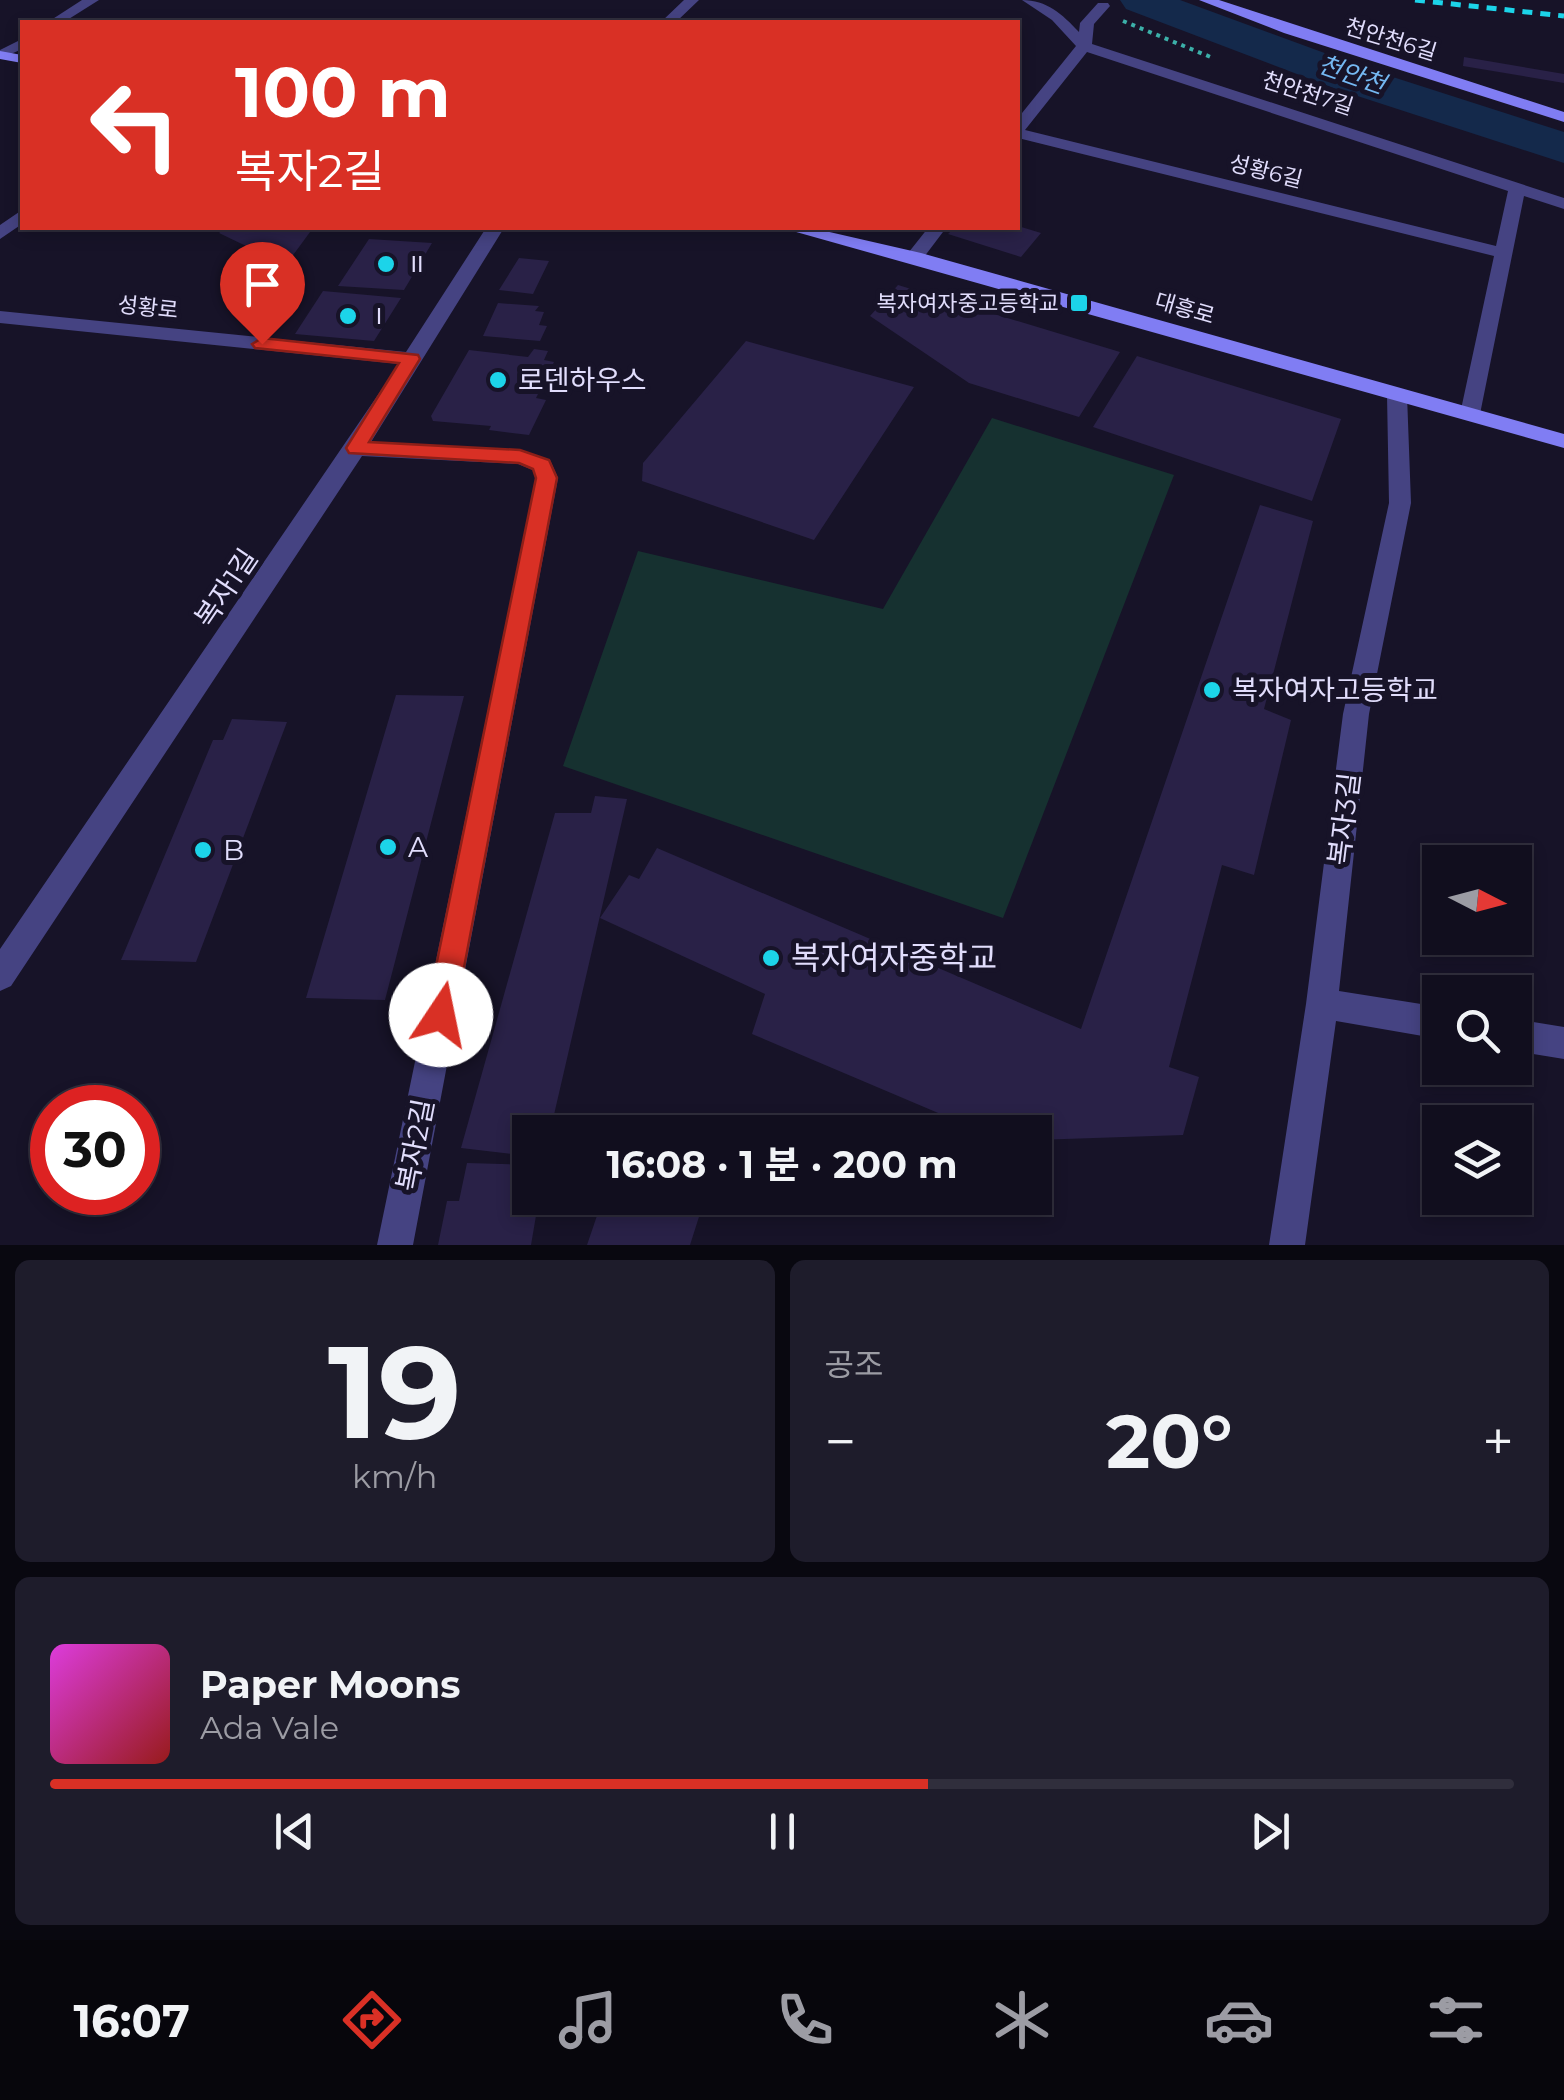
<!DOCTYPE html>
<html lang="ko">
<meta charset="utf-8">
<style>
body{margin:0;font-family:Montserrat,"Noto Sans KR",sans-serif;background:#1e1c2b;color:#f1f3f6;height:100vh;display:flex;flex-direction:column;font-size:38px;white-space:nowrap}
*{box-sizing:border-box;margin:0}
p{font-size:32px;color:#9c9ca4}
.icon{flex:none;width:55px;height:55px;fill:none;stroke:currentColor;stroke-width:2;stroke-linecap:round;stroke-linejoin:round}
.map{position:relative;height:1245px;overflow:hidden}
.details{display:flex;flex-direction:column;gap:15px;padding:15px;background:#090810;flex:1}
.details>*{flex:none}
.guide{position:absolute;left:20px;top:20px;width:1000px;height:210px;border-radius:0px;box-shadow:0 5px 15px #0003,0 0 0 2px #302e3c;background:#d93025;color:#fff;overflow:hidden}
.needle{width:65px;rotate:96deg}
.buttons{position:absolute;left:1422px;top:845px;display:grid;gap:20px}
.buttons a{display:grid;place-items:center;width:110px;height:110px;border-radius:0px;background:#110e1e;box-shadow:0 5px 15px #0003,0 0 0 2px #302e3c;font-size:50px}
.speed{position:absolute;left:30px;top:1085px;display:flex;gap:20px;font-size:50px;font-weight:700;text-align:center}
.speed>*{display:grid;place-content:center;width:130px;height:130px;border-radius:50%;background:#110e1e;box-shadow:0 5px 15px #0003,0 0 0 2px #302e3c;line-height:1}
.speed .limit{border:15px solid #d22;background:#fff;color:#111}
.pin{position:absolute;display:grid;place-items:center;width:85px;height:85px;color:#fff;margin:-102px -42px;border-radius:50% 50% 50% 0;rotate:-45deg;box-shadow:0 0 10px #0007}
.pin .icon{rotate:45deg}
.me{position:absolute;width:110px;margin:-55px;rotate:11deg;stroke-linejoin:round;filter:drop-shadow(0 0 8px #0008)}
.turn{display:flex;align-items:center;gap:35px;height:210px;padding:0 50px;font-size:45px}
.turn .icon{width:130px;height:130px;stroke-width:2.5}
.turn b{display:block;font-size:70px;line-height:85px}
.big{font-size:75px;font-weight:700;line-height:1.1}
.details .card{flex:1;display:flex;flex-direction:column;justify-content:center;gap:15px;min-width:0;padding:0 35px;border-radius:15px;background:#1e1c2b}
.details .dial{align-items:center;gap:0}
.dial b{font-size:130px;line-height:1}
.song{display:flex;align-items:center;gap:30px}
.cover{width:120px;height:120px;border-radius:15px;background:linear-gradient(135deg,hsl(300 70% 55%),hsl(0 70% 35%))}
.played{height:10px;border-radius:5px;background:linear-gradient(90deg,#d93025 60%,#302e3c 60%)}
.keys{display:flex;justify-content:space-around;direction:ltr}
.heat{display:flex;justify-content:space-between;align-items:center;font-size:55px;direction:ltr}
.details .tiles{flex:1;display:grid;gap:15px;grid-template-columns:1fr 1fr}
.card:last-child{grid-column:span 2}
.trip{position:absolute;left:512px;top:1115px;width:540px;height:100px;border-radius:0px;background:#110e1e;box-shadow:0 5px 15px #0003,0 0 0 2px #302e3c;font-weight:700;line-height:100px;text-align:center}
.dock{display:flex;height:160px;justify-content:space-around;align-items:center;background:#07060c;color:#9c9ca4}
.dock .icon{width:70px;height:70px}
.dock .selected{color:#d93025}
.dock b{font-size:45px;color:#f1f3f6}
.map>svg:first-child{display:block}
.green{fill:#163130}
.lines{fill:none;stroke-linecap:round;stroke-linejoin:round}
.river{fill:#14294b;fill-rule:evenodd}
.building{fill:#292147}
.path{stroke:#3cb0a9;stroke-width:4;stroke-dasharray:4 5;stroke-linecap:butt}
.street{fill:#454382;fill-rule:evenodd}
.secondary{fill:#807df3;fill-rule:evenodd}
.rail{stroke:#1cd4e9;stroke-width:5;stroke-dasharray:10 8;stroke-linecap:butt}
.route{fill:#d93025;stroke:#8d1f18;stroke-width:2.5}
.poi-dot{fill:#1cd4e9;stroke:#171328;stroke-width:4}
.labels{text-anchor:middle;stroke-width:10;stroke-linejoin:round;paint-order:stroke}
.far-street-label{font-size:22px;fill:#e1ddfc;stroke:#171328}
.far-poi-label{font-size:22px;fill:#e1ddfc;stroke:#171328;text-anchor:start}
.far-water-label{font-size:25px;font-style:italic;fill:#75b8f2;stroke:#171328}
.poi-label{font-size:28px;fill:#e1ddfc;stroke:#171328;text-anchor:start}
.street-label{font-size:28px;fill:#e1ddfc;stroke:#171328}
.near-poi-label{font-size:32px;fill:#e1ddfc;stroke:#171328;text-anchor:start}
</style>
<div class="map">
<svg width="1564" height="1245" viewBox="0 0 1564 1245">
<rect width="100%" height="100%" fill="#171328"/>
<path class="green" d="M992,418l182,57 -171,443 -440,-152 75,-215 245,58z"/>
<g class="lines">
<path class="river" d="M1120,0h60l191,70 193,62v31l-225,-73 -213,-81z"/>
</g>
<path class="building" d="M1464,57l100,17v9l-101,-17z
M1018,226l23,7 -20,24 -73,-23 6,-6z
M224,228h89l-25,34 -11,-1 -58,-28z
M369,239l63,4 -28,47 -66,-4z
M519,258l30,3 -16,33 -34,-4z
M898,285l222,67 -41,65 -110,-34 -99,-67z
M323,291l78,7 -27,43 -79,-7z
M498,303l41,3 -4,5 9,1 -5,13 8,1 -7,15 -57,-5z
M746,341l168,46 -100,153 -172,-59 1,-18z
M534,349l14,2 -4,9 10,2 -18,36 10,2 -17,35 -40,-5 2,-4 -58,-5 -2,-5 38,-66 59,7z
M1137,356l204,63 -29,82 -219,-74z
M1260,505l53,16 -49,188 27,11 -37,155 -32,-10 -53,202 30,10 -16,58 -148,5v-8h-52l-231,-98 13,-40 -165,-76 29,-43 10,4 18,-31 424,181z
M396,695l68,1 -79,304 -79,-2z
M232,719l55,3 -91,240 -75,-2 92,-220h10z
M595,796l32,3 -77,333h-20v24l-69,-8 94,-335h36z
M467,1163l63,2v33h9l-8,47h-93l9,-44h12z
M603,1198h102l-15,47h-103z"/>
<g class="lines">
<path class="path" d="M1123,21l90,37"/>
<path class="street" d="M82,0h17l-35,22h-16z
M684,0h15l-23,22h-15z
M1022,0c25,0 40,14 57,32l1,-9 18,-20h10l2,3 -16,18 -2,20 472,154v11l-40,-13 -45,223 -8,2 -11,-7 34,-158 -476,-118v-20l58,-72 -24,-26zM1087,52l421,139 -12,55 -471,-116z
M22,39v10l-22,10v-9z
M22,210v14l-22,15v-14z
M486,228h18l-133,214 149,8 30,10 8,18 -145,767h-36l159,-767 -3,-8 -15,-6 -156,-8 -351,530 -11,5v-42l399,-585 -399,-41v-12l406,41z
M928,228h18l-25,33h-14l-2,-4z
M1397,388l10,7 4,108 -42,211 -30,277 101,16v32l-104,-18 -31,224h-36l37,-241 37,-290 46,-211 -2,-108z
M1515,1019l49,8v32l-49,-8z"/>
<path class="secondary" d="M1199,0h20l345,112v10l-280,-89z
M0,51l22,4v8l-22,-4z
M782,228h30l109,25 643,181v14z"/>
<path class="rail" d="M1415,0l149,16"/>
</g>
<path class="route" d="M262,338l156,17 2,4 -51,83 151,8 29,10 8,18 -102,537 -4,10 -10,4 -11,-4 -4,-10 110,-537 -3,-9 -14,-6 -170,-10 -3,-5 53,-85 -144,-15 -3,-4z"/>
<g class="poi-dot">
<circle cx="386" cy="264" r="10"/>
<rect x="1069" y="293" width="20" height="20" rx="5"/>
<circle cx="348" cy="316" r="10"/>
<circle cx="498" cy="380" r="10"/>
<circle cx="1212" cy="690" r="10"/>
<circle cx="388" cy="847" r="10"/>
<circle cx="203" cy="850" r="10"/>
<circle cx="771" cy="958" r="10"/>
</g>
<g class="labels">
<g class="far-street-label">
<text transform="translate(1391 39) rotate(17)" y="8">천안천6길</text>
<text transform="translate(1308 93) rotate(18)" y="8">천안천7길</text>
<text transform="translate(1266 171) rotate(14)" y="8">성황6길</text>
<text transform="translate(148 307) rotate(6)" y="8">성황로</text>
<text transform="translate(1185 308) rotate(16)" y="8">대흥로</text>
</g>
<g class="far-poi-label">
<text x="406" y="272">Ⅱ</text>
<text x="1059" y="311" text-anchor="end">복자여자중고등학교</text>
<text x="368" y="324">Ⅰ</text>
</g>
<g class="far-water-label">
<text transform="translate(1352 74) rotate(19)" y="9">천안천</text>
</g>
<g class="poi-label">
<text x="518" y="390">로덴하우스</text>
<text x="1232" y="700">복자여자고등학교</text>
<text x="408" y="857">A</text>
<text x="223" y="860">B</text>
</g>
<g class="street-label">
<text transform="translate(226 588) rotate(-56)" y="10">복자1길</text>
<text transform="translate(1344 819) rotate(-83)" y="10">복자3길</text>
<text transform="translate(415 1145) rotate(-79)" y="10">복자2길</text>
</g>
<g class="near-poi-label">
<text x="791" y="969">복자여자중학교</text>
</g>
</g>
</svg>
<div class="buttons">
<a><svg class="needle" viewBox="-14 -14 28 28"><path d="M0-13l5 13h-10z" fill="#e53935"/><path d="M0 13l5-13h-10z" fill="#9c9ca4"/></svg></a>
<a><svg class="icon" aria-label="search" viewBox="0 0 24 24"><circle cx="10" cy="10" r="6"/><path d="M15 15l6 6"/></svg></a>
<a><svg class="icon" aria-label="layers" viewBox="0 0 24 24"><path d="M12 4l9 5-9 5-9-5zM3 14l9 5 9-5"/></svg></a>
</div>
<div class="speed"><div class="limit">30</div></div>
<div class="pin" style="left:262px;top:344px;background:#d93025"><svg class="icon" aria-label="arrive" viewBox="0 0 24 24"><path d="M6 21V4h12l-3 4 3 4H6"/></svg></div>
<svg class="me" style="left:441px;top:1015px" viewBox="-20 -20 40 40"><circle r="19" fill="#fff"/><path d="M0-13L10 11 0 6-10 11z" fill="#d93025"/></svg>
<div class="trip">16:08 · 1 분 · 200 m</div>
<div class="guide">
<div class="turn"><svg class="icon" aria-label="left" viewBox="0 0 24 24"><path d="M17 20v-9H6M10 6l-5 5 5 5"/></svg><div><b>100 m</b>복자2길</div></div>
</div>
</div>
<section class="details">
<div class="tiles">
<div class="card dial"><b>19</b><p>km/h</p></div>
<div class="card"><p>공조</p>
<div class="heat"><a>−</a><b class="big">20°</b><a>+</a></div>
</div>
<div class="card">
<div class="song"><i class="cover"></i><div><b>Paper Moons</b><p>Ada Vale</p></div></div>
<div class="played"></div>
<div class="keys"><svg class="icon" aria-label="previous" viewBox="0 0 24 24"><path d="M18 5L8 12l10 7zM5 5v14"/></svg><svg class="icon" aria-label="pause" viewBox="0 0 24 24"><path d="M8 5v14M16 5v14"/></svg><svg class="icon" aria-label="next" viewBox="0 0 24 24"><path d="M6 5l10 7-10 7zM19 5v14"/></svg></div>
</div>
</div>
</section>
<nav class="dock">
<b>16:07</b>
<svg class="icon selected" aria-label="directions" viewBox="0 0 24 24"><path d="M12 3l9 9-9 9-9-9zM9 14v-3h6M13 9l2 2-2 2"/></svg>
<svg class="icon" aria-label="music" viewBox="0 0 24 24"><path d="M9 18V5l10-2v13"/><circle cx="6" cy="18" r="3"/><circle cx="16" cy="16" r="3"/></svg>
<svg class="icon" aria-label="phone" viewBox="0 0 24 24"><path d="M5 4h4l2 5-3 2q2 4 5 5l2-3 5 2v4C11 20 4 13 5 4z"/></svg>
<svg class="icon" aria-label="climate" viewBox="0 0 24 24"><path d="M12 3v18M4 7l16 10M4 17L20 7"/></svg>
<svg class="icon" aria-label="car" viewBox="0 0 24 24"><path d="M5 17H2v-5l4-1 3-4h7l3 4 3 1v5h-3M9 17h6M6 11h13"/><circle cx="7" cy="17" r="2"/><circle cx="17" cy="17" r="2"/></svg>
<svg class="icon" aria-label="filters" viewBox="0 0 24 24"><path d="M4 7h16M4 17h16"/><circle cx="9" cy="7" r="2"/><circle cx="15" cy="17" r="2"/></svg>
</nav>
